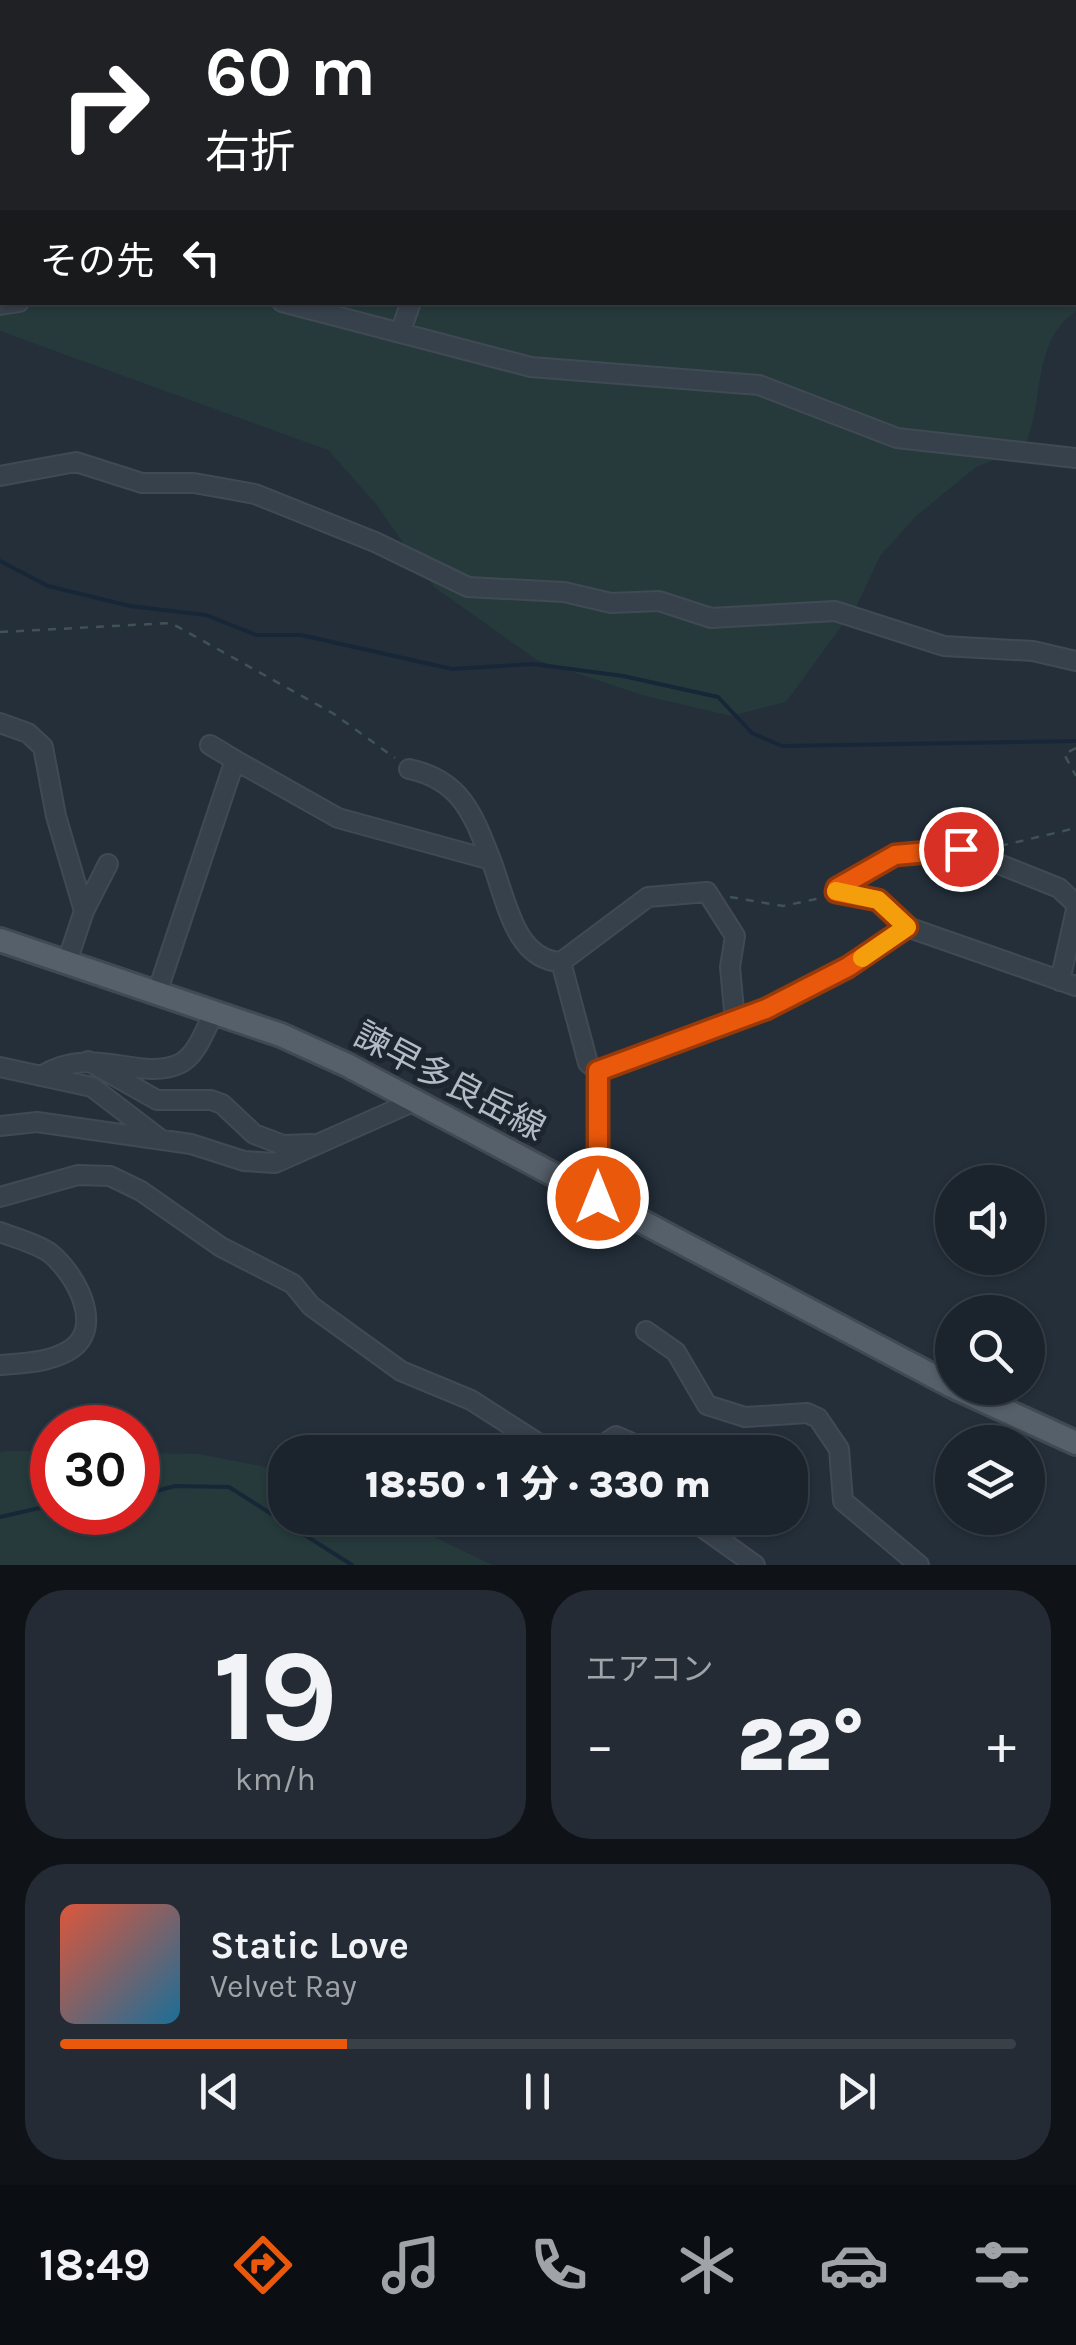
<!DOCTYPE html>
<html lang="ja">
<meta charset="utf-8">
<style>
body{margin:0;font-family:Karla,"Noto Sans JP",sans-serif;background:#242b34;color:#f1f3f6;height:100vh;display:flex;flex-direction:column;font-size:38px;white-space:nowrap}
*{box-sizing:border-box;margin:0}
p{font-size:32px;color:#a0a4a9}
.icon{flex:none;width:55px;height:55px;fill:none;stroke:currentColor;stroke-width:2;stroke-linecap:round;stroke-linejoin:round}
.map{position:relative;height:1565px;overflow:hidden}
.sheet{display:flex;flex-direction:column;gap:25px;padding:25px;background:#0f1318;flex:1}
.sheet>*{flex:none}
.hud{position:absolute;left:0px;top:0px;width:1078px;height:305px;box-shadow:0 2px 8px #0004,0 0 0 2px #394048;background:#202124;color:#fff;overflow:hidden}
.tools{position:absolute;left:935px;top:1165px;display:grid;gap:20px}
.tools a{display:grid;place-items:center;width:110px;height:110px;border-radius:50%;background:#1b232c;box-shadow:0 2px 8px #0004,0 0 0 2px #394048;font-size:50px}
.speed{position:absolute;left:30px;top:1405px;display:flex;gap:20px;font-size:50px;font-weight:700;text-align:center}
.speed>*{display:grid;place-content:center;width:130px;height:130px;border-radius:50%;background:#1b232c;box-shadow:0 2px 8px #0004,0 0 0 2px #394048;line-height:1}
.speed .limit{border:15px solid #d22;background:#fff;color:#111}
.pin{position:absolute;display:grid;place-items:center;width:85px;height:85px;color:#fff;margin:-42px;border:5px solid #fff;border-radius:50%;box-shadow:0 2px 10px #0007}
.me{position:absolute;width:110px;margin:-55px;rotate:0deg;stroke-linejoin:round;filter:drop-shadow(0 0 8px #0008)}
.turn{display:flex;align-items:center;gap:35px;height:210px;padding:0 40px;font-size:45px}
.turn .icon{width:130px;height:130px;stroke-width:2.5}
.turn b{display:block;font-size:70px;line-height:85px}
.then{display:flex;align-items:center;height:95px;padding:0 40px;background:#0003;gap:20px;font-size:38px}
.big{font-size:75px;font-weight:800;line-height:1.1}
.sheet .card{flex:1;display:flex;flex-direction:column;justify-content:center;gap:15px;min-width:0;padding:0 35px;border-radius:40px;background:#242b34}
.sheet .dial{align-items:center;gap:0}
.dial b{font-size:130px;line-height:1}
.song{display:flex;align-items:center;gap:30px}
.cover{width:120px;height:120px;border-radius:15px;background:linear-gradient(135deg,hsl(10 70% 55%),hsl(200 70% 35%))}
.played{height:10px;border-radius:5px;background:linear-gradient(90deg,#ea580c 30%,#394048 30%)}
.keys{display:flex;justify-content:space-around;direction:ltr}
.heat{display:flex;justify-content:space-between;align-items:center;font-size:55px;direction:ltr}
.sheet .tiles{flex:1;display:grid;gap:25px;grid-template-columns:1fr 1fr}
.card:last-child{grid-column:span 2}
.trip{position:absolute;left:268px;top:1435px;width:540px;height:100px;border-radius:40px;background:#1b232c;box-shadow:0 2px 8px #0004,0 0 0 2px #394048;font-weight:800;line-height:100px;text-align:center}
.tabs{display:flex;height:160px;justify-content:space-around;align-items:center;background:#0b0e12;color:#a0a4a9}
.tabs .icon{width:70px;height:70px}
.tabs .selected{color:#ea580c}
.tabs b{font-size:45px;color:#f1f3f6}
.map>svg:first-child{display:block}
.green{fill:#263a3b}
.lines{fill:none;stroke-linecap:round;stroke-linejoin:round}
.stream{stroke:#182737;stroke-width:4}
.minor-casing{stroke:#414a53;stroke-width:22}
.major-casing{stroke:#414a53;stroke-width:28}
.path{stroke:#3f5353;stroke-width:2.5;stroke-dasharray:8 8;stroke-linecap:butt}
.minor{stroke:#37414b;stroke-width:18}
.major{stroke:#55606b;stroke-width:22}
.route-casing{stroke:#983908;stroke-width:25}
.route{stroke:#ea580c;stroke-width:18}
.slow{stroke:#f59e0b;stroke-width:18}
.labels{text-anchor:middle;stroke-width:10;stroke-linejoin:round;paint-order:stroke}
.street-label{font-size:35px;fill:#b3bcc6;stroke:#1d262f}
</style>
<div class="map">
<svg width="1076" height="1565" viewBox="0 0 1076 1565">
<rect width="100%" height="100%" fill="#242f3a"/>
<path class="green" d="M0,0l230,2h-228v300h1073v-300h-457l458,-2v311c-46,33 -30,89 -52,137l-48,19 -61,50 -35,39 -23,49 -71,97 -55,14 -89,-21 -105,-35 -103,-73 -58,-83 -48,-54 -328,-119z
M9,1451h43v61h86v-59l61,1 86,17v47h110l97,47h-492v-113z"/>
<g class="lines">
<path class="stream" d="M0,561l48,25 82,20 76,9 50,20h45l151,34 81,-5 90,12 95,21 34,36 30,13 294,-5
M138,1496l37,-10 54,1 123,78
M0,1517l52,-12"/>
<defs>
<path id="minor" d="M1075,142h1
M282,302l249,65 228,18 138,53 179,20
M0,305l19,-3
M400,333l11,-31
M0,476l76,-14 66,21h52l61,11 120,48 93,45 96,5 47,11 48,-2 52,17 124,-7 109,35 89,5 43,10
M0,723l28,10 15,14 13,69 28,95 -17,51
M235,760l103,58 153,42c15,38 23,100 70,102l87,-65 59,-5 28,44 -5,31 5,54
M409,769c52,11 64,45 82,91
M1076,904l-17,-16 -98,-39 -66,6 -59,37 42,8 29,27 169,59
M84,911l24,-47
M561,962l27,101 10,8v127
M1060,981l16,-71
M157,993l78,-233 -25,-15
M88,1061l69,39h54l11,4 32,30 29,11 29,-1
M0,1067l92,20 68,52
M598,1071l168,-62 82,-42 59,-40
M41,1076c52,-33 97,6 138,-12 18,-8 26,-35 35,-51
M0,1126l37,-4 154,22 53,17 31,2 140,-62
M0,1197l78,-22 32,1 31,15 80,56 72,37 18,22 90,65 70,29 81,52
M0,1232c15,6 36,11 50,21 25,20 57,76 18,98 -21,12 -45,12 -68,14
M646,1331l30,21 31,53 38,12 62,-4 11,5 21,31 4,52 76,64
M592,1452l24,-16 21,9 1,7
M689,1518l66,47"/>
<path id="major" d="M0,940l281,95 66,30 605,321
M956,1388l120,55"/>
</defs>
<use href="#minor" class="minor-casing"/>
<use href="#major" class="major-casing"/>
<path class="path" d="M0,632l171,-9 163,91 61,44
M1076,748l-12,6 12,22
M1000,846l76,-18
M730,897l53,9 38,-8"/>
<use href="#minor" class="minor"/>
<use href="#major" class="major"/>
</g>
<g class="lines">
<defs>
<path id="route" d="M598,1198v-127l168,-62 82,-42 59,-40 -29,-27 -42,-8 1,-4 58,-33 66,-6"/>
</defs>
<use href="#route" class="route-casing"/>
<use href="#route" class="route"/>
<path class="slow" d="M836,891l42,9 29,27 -45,31"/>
</g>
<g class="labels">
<g class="street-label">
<text transform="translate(450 1081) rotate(28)" y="12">諫早多良岳線</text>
</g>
</g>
</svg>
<div class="tools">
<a><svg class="icon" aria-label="sound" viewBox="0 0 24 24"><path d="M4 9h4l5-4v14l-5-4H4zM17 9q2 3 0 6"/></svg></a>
<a><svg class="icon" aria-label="search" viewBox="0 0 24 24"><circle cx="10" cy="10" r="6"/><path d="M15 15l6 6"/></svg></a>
<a><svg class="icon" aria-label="layers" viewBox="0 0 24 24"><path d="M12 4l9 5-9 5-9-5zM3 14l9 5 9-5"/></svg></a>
</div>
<div class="speed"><div class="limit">30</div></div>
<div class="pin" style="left:961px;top:849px;background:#d93025"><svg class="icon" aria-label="arrive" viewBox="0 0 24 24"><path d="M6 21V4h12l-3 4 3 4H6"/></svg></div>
<svg class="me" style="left:598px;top:1198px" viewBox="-20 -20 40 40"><circle r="17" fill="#ea580c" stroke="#fff" stroke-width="3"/><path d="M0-11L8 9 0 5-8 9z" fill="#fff"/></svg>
<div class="trip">18:50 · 1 分 · 330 m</div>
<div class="hud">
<div class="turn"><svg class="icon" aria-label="right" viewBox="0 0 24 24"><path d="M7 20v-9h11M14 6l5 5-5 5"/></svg><div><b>60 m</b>右折</div></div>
<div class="then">その先<svg class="icon" aria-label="left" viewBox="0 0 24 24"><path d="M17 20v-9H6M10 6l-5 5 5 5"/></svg></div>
</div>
</div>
<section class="sheet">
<div class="tiles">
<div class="card dial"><b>19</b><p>km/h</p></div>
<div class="card"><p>エアコン</p>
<div class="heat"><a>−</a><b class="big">22°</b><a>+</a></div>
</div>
<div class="card">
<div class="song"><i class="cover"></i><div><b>Static Love</b><p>Velvet Ray</p></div></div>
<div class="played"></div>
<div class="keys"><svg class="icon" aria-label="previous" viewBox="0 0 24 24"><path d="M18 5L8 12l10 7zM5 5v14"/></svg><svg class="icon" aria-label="pause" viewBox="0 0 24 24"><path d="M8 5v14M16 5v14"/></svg><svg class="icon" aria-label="next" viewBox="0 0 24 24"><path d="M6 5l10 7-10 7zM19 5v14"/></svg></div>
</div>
</div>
</section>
<nav class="tabs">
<b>18:49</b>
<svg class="icon selected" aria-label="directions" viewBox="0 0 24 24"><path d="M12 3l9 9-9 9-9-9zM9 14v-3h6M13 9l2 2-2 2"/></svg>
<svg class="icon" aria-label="music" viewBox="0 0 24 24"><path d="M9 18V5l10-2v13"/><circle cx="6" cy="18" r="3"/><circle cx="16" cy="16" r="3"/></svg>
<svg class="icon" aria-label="phone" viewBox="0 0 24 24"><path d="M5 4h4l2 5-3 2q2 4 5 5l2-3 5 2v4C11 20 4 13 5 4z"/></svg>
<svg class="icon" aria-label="climate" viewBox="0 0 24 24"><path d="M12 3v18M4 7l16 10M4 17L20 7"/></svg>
<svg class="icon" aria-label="car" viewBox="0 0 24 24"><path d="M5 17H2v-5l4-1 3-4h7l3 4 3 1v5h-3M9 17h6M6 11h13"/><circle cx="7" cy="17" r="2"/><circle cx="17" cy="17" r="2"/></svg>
<svg class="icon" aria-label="filters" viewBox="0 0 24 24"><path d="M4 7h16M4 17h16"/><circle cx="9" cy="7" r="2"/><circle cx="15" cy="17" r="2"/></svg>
</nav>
